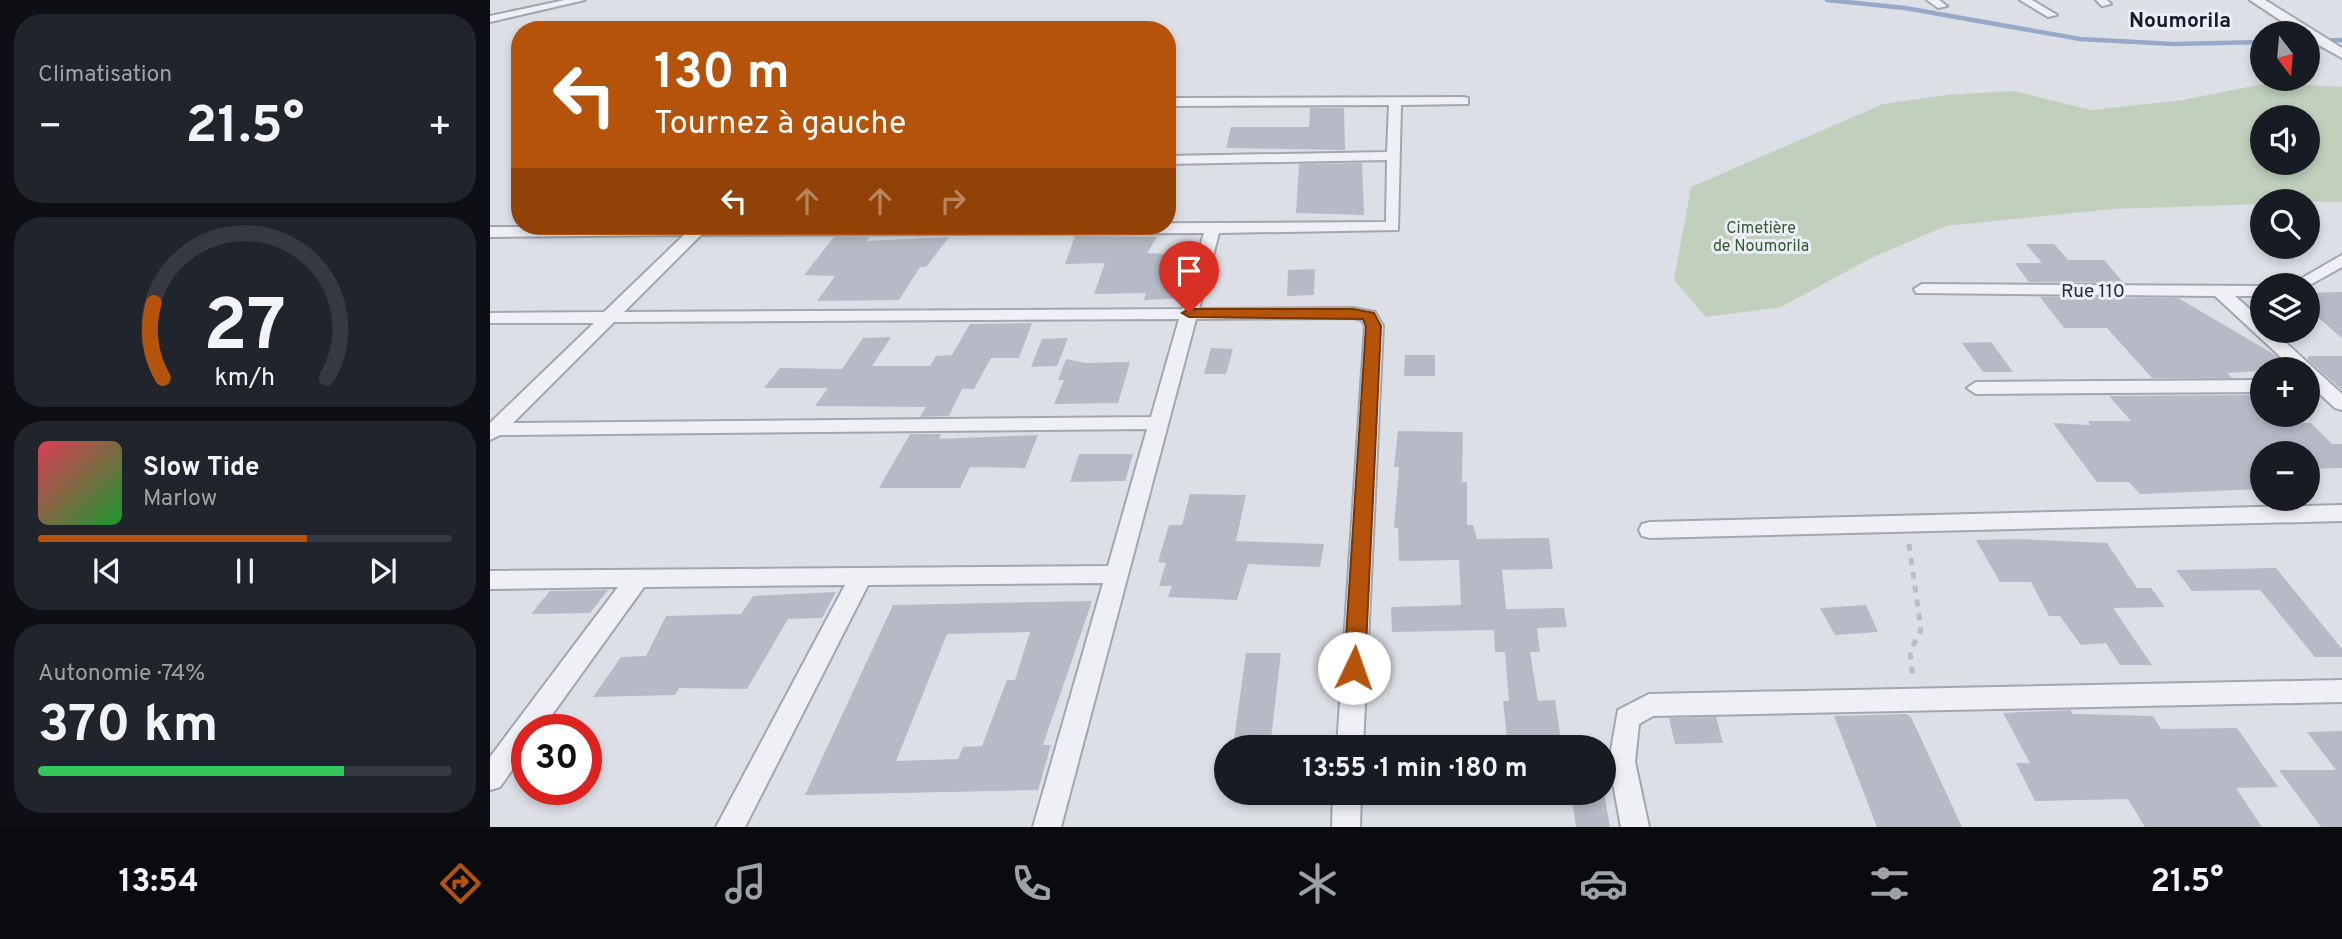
<!DOCTYPE html>
<html lang="fr">
<meta charset="utf-8">
<style>
body{margin:0;font-family:Overpass,sans-serif;background:#20242c;color:#f1f3f6;height:100vh;display:flex;flex-direction:column;font-size:26px;white-space:nowrap}
*{box-sizing:border-box;margin:0}
p{font-size:23px;color:#9ea1a6}
.icon{flex:none;width:38px;height:38px;fill:none;stroke:currentColor;stroke-width:2;stroke-linecap:round;stroke-linejoin:round}
.map{position:relative;flex:1;overflow:hidden}
.details{display:flex;flex-direction:column;gap:14px;padding:14px;background:#0d0f14;width:490px}
.details>*{flex:none}
.top-card{position:absolute;left:21px;top:21px;width:665px;height:214px;border-radius:28px;box-shadow:0 4px 10px #0003;background:#b45309;color:#fff;overflow:hidden}
.needle{width:46px;rotate:164deg}
.fabs{position:absolute;left:1760px;top:21px;display:grid;gap:14px}
.fabs a{display:grid;place-items:center;width:70px;height:70px;border-radius:50%;background:#171b24;box-shadow:0 4px 10px #0003;font-size:35px}
.speed{position:absolute;left:21px;top:714px;display:flex;gap:14px;font-size:35px;font-weight:700;text-align:center}
.speed>*{display:grid;place-content:center;width:91px;height:91px;border-radius:50%;background:#171b24;box-shadow:0 4px 10px #0003;line-height:1}
.speed .limit{border:10px solid #d22;background:#fff;color:#111}
.pin{position:absolute;display:grid;place-items:center;width:60px;height:60px;color:#fff;margin:-72px -30px;border-radius:50% 50% 50% 0;rotate:-45deg;box-shadow:0 0 7px #0007}
.pin .icon{rotate:45deg}
.me{position:absolute;width:77px;margin:-38px;rotate:3deg;stroke-linejoin:round;filter:drop-shadow(0 0 5px #0008)}
.turn{display:flex;align-items:center;gap:24px;height:147px;padding:0 28px;font-size:32px}
.turn .icon{width:91px;height:91px;stroke-width:2.5}
.turn b{display:block;font-size:49px;line-height:60px}
.lanes{display:flex;align-items:center;height:66px;padding:0 28px;background:#0003;justify-content:center;gap:35px;direction:ltr}
.lanes .off{opacity:.35}
.big{font-size:52px;font-weight:700;line-height:1.1}
.details .widget{flex:1;display:flex;flex-direction:column;justify-content:center;gap:10px;min-width:0;padding:0 24px;border-radius:28px;background:#20242c}
.details .dial{align-items:center;gap:0}
.dial svg{height:182px;overflow:visible;fill:none;stroke:#363941;stroke-width:7;stroke-linecap:round;text-anchor:middle}
.dial text{fill:#f1f3f6;stroke:none}
.song{display:flex;align-items:center;gap:21px}
.cover{width:84px;height:84px;border-radius:10px;background:linear-gradient(135deg,hsl(350 70% 55%),hsl(130 70% 35%))}
.played{height:7px;border-radius:4px;background:linear-gradient(90deg,#b45309 65%,#363941 65%)}
.keys{display:flex;justify-content:space-around;direction:ltr}
.heat{display:flex;justify-content:space-between;align-items:center;font-size:38px;direction:ltr}
.charge{height:10px;border-radius:5px;background:linear-gradient(90deg,#34c759 74%,#363941 0)}
.trip{position:absolute;left:724px;top:735px;width:402px;height:70px;border-radius:35px;background:#171b24;box-shadow:0 4px 10px #0003;font-weight:700;line-height:70px;text-align:center}
.tab-bar{display:flex;height:112px;justify-content:space-around;align-items:center;background:#090b0e;color:#9ea1a6}
.tab-bar .icon{width:49px;height:49px}
.tab-bar .current{color:#b45309}
.tab-bar b{font-size:32px;color:#f1f3f6}
main{display:flex;flex:1;min-height:0}
.map>svg:first-child{display:block}
.green{fill:#c0d0bd;fill-rule:evenodd}
.lines{fill:none;stroke-linecap:round;stroke-linejoin:round}
.stream{stroke:#96a9c7;stroke-width:4.5}
.building{fill:#b6bac6;fill-rule:evenodd}
.minor-casing{stroke:#a2a6b0;stroke-width:4}
.tertiary-casing{stroke:#a2a6b0;stroke-width:4}
.path{stroke:#babdc5;stroke-width:5;stroke-dasharray:7 7;stroke-linecap:butt}
.minor{fill:#eef0f5;fill-rule:evenodd}
.tertiary{fill:#eef0f5;fill-rule:evenodd}
.route{fill:#b45309;stroke:#753606;stroke-width:2}
.labels{text-anchor:middle;stroke-width:6;stroke-linejoin:round;paint-order:stroke}
.far-park-label{font-size:16px;fill:#365833;stroke:#ebeef4}
.street-label{font-size:19px;fill:#262c3c;stroke:#ebeef4}
.far-district-label{font-size:21px;font-weight:bold;fill:#181d2d;stroke:#ebeef4}
</style>
<main>
<section class="details">
<div class="widget"><p>Climatisation</p>
<div class="heat"><a>−</a><b class="big">21.5°</b><a>+</a></div>
</div>
<div class="widget dial"><svg viewBox="0 0 100 80">
<path d="M14 69A42 42 0 1 1 86 69"/>
<path d="M14 69A42 42 0 0 1 10 36" stroke="#b45309"/>
<text x="50" y="56" font-size="32" font-weight="700">27</text>
<text x="50" y="72" font-size="11">km/h</text>
</svg></div>
<div class="widget">
<div class="song"><i class="cover"></i><div><b>Slow Tide</b><p>Marlow</p></div></div>
<div class="played"></div>
<div class="keys"><svg class="icon" aria-label="previous" viewBox="0 0 24 24"><path d="M18 5L8 12l10 7zM5 5v14"/></svg><svg class="icon" aria-label="pause" viewBox="0 0 24 24"><path d="M8 5v14M16 5v14"/></svg><svg class="icon" aria-label="next" viewBox="0 0 24 24"><path d="M6 5l10 7-10 7zM19 5v14"/></svg></div>
</div>
<div class="widget"><p>Autonomie · 74%</p><b class="big">370 km</b><div class="charge"></div></div>
</section>
<div class="map">
<svg width="1852" height="827" viewBox="0 0 1852 827">
<rect width="100%" height="100%" fill="#dcdfe6"/>
<path class="green" d="M1778,83l74,4v115l-79,-1v3l-150,5 -167,17 -75,32 -90,49 -75,10 -32,-37 17,-93 192,-83 63,-9 68,-4 77,19 92,-10zM1818,117v46h-45v-46z"/>
<g class="lines">
<path class="stream" d="M1337,0l78,8 175,31 93,5 90,-2
M1818,41l34,-1"/>
</g>
<path class="building" d="M820,108h34l1,42 -119,-2 5,-21h78z
M872,163l2,52 -68,-2 3,-49z
M585,236l82,1 -10,16 19,1 -3,5 27,-1 -8,40 -38,2 2,-7 -52,1 11,-31 -40,1z
M344,237h36l-4,4 83,-4 -23,30h-6l-21,33 -82,1 18,-25 -31,-1z
M1536,244h28l14,16h36l20,23 -95,-1 -14,-19h27z
M825,269l-1,26 -27,1 1,-26z
M1852,292v46l-34,-29v-16z
M1550,297l138,1 99,58 13,13 -63,4 5,5h-80l-45,-50h-43z
M542,323l-13,35h-28l-17,31h-12l-13,27 -29,1 6,-10 -111,-1 13,-18h-64l16,-20 62,1 21,-31 28,-1 -19,29h58l6,-10 16,-1 18,-31z
M578,338l-11,28 -26,1 11,-28z
M1501,342l22,30h-30l-21,-29z
M721,348l22,1 -7,25h-22z
M915,355h30v21h-31z
M1818,356h34v34l-34,-30z
M576,359l20,4 44,-1 -12,41 -64,1 10,-24h-6z
M1759,395l14,13v7h6l9,8h33l21,21h10v24l-34,1v-16h-45v36l-123,5 -11,-12h-32l-44,-59 37,2 -2,-4h43l-22,-25z
M908,431l65,1 -1,50h5v43h6l4,14 72,-1 4,31 -51,1 4,39 58,-1 3,19 -30,1 3,24h-10l8,49 17,-1 7,47h-54l-5,-46h6l-4,-49h-10l-1,-22 -102,2 -1,-25 70,-2 -2,-45 -60,1 -1,-33h-4l5,-61h-5z
M420,434h31l-2,5 99,-4 -13,33 -55,-1 -10,21h-81z
M589,454h54l-8,27 -55,1z
M700,494l56,1 -10,46 88,3 -4,23 -72,-3 -11,36 -69,-3 4,-11h-13l7,-23 -8,-1 11,-37h13z
M1528,539l89,4 30,45h14l14,19 -52,1 39,57h-32l-14,-22 -25,2 -21,-29h-11l-18,-34h-31l-24,-42z
M1786,568l66,81v8h-27l-55,-67 -68,1 -16,-21z
M118,590l-18,23 -59,1 19,-23z
M346,592l-14,26 -34,1 -41,70 -68,-1 -4,7 -82,2 28,-40 25,-1 20,-40 75,-2 12,-18z
M602,601l-49,144h8l-13,45 -233,5 88,-190zM540,632l-15,48h-8l-25,66 -19,1 -5,12 -62,2 51,-127z
M1376,605l12,27 -43,3 -15,-27z
M756,653h35l-11,94h-37z
M1580,710l3,4 80,2 8,13 76,-1 41,59 -42,1 26,39h-117l-17,-28 -93,2 -19,-38h14l-27,-50z
M1416,714l5,3 51,110h-85l-43,-111z
M1226,717l7,26 -48,1 -6,-26z
M1852,731v96h-21l-42,-57h57l-29,-38z
M1081,793h33l6,34h-34z"/>
<g class="lines">
<defs>
<path id="minor" d="M75,0h20l-95,22v-6z
M1437,0h12l8,6 -9,2z
M1530,0h12l25,15 -9,2z
M1606,0h11l4,4 -9,2z
M974,97l4,1v6l-67,1 -3,125 -179,3 -20,76 154,-1 22,4 8,14 -20,421h-26l28,-421 -3,-6 -9,-2 -157,1 -135,508h-28l70,-244 -235,2 -123,242h-29l129,-242 -201,2 -103,143h-14v19l-27,38 -10,3v-33l128,-170 -128,2v-18l618,-5 39,-137 -647,6 -10,5v-17l104,-100h-104v-10l114,-1 80,-77 -194,2v-10l896,-5 1,-62 -220,4v-8l220,-4 2,-47 -222,1v-8zM714,233l-22,76 -558,3 77,-77zM689,319l-28,98 -638,6 101,-101z
M1852,255v12l-34,19 -18,-1z
M1432,284l341,2v10h-28l28,25v10h10l69,63v16l-7,-2 -27,-25v-14h-14l-79,-73 -299,-3 -2,-4z
M1773,380v12l-287,2 -9,-6 9,-6z
M1852,505v16l-692,17 -8,-2 -3,-6 3,-6 8,-2z
M1852,680v22l-689,14 -14,8 -4,38 14,65h-28l-12,-65 9,-52 31,-16z
M843,793h28l-1,34h-28z"/>
<path id="tertiary" d="M1760,0h15l77,48v10l-34,-19v-6h-9z"/>
</defs>
<use href="#minor" class="minor-casing"/>
<use href="#tertiary" class="tertiary-casing"/>
<path class="path" d="M1419,544l12,86 -11,22 3,26"/>
<use href="#minor" class="minor"/>
<use href="#tertiary" class="tertiary"/>
</g>
<path class="route" d="M863,309l21,4 7,13 -16,342 -3,6h-15l-3,-6 22,-342 -3,-7 -174,-2 -7,-4 7,-4z"/>
<g class="labels">
<g class="far-park-label">
<text x="1271" y="233">Cimetière<tspan x="1271" dy="18">de Noumorila</tspan></text>
</g>
<g class="street-label">
<text x="1603" y="297">Rue 110</text>
</g>
<g class="far-district-label">
<text x="1690" y="27">Noumorila</text>
</g>
</g>
</svg>
<div class="fabs">
<a><svg class="needle" viewBox="-14 -14 28 28"><path d="M0-13l5 13h-10z" fill="#e53935"/><path d="M0 13l5-13h-10z" fill="#9ea1a6"/></svg></a>
<a><svg class="icon" aria-label="sound" viewBox="0 0 24 24"><path d="M4 9h4l5-4v14l-5-4H4zM17 9q2 3 0 6"/></svg></a>
<a><svg class="icon" aria-label="search" viewBox="0 0 24 24"><circle cx="10" cy="10" r="6"/><path d="M15 15l6 6"/></svg></a>
<a><svg class="icon" aria-label="layers" viewBox="0 0 24 24"><path d="M12 4l9 5-9 5-9-5zM3 14l9 5 9-5"/></svg></a>
<a>+</a>
<a>−</a>
</div>
<div class="speed"><div class="limit">30</div></div>
<div class="pin" style="left:699px;top:313px;background:#d93025"><svg class="icon" aria-label="arrive" viewBox="0 0 24 24"><path d="M6 21V4h12l-3 4 3 4H6"/></svg></div>
<svg class="me" style="left:864px;top:668px" viewBox="-20 -20 40 40"><circle r="19" fill="#fff"/><path d="M0-13L10 11 0 6-10 11z" fill="#b45309"/></svg>
<div class="trip">13:55 · 1 min · 180 m</div>
<div class="top-card">
<div class="turn"><svg class="icon" aria-label="left" viewBox="0 0 24 24"><path d="M17 20v-9H6M10 6l-5 5 5 5"/></svg><div><b>130 m</b>Tournez à gauche</div></div>
<div class="lanes"><svg class="icon" aria-label="left" viewBox="0 0 24 24"><path d="M17 20v-9H6M10 6l-5 5 5 5"/></svg><svg class="icon off" aria-label="ahead" viewBox="0 0 24 24"><path d="M12 20V5M6 11l6-6 6 6"/></svg><svg class="icon off" aria-label="ahead" viewBox="0 0 24 24"><path d="M12 20V5M6 11l6-6 6 6"/></svg><svg class="icon off" aria-label="right" viewBox="0 0 24 24"><path d="M7 20v-9h11M14 6l5 5-5 5"/></svg></div>
</div>
</div>
</main>
<nav class="tab-bar">
<b>13:54</b>
<svg class="icon current" aria-label="directions" viewBox="0 0 24 24"><path d="M12 3l9 9-9 9-9-9zM9 14v-3h6M13 9l2 2-2 2"/></svg>
<svg class="icon" aria-label="music" viewBox="0 0 24 24"><path d="M9 18V5l10-2v13"/><circle cx="6" cy="18" r="3"/><circle cx="16" cy="16" r="3"/></svg>
<svg class="icon" aria-label="phone" viewBox="0 0 24 24"><path d="M5 4h4l2 5-3 2q2 4 5 5l2-3 5 2v4C11 20 4 13 5 4z"/></svg>
<svg class="icon" aria-label="climate" viewBox="0 0 24 24"><path d="M12 3v18M4 7l16 10M4 17L20 7"/></svg>
<svg class="icon" aria-label="car" viewBox="0 0 24 24"><path d="M5 17H2v-5l4-1 3-4h7l3 4 3 1v5h-3M9 17h6M6 11h13"/><circle cx="7" cy="17" r="2"/><circle cx="17" cy="17" r="2"/></svg>
<svg class="icon" aria-label="filters" viewBox="0 0 24 24"><path d="M4 7h16M4 17h16"/><circle cx="9" cy="7" r="2"/><circle cx="15" cy="17" r="2"/></svg>
<b>21.5°</b>
</nav>
